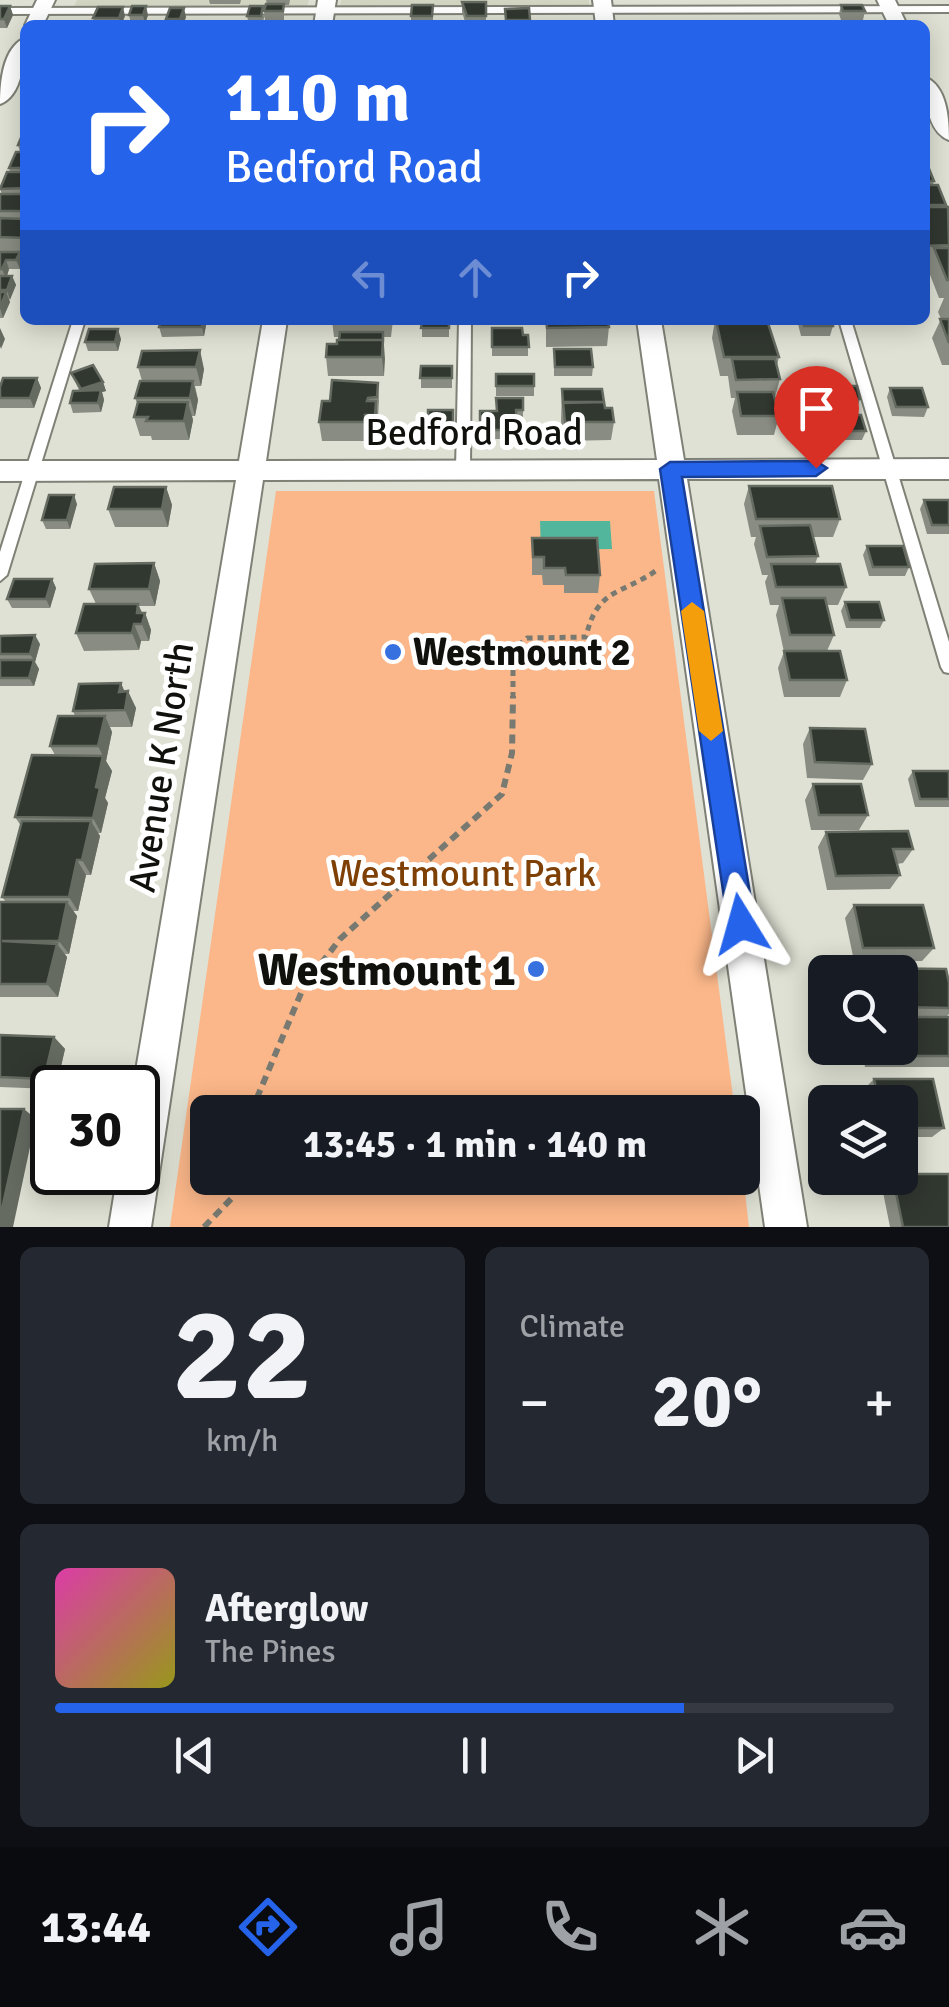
<!DOCTYPE html>
<meta charset="utf-8">
<style>
body{margin:0;font-family:Signika,sans-serif;background:#242831;color:#f1f3f6;height:100vh;display:flex;flex-direction:column;font-size:38px;white-space:nowrap}
*{box-sizing:border-box;margin:0}
p{font-size:32px;color:#9ea1a6}
.icon{flex:none;width:55px;height:55px;fill:none;stroke:currentColor;stroke-width:2;stroke-linecap:round;stroke-linejoin:round}
.map{position:relative;height:1227px;overflow:hidden}
.details{display:flex;flex-direction:column;gap:20px;padding:20px;background:#0d0f14;flex:1}
.details>*{flex:none}
.hud{position:absolute;left:20px;top:20px;width:910px;height:305px;border-radius:15px;box-shadow:0 5px 25px #0003;background:#2563eb;color:#fff;overflow:hidden}
.tools{position:absolute;left:808px;top:955px;display:grid;gap:20px}
.tools a{display:grid;place-items:center;width:110px;height:110px;border-radius:15px;background:#171b24;box-shadow:0 5px 25px #0003;font-size:50px}
.speed{position:absolute;left:30px;top:1065px;display:flex;gap:20px;font-size:50px;font-weight:700;text-align:center}
.speed>*{display:grid;place-content:center;width:130px;height:130px;border-radius:50%;background:#171b24;box-shadow:0 5px 25px #0003;line-height:1}
.speed .limit{border:5px solid #111;border-radius:15px;background:#fff;color:#111}
.pin{position:absolute;display:grid;place-items:center;width:85px;height:85px;color:#fff;margin:-102px -42px;border-radius:50% 50% 50% 0;rotate:-45deg;box-shadow:0 0 10px #0007}
.pin .icon{rotate:45deg}
.me{position:absolute;width:110px;margin:-55px;rotate:352deg;stroke-linejoin:round;filter:drop-shadow(0 0 8px #0008)}
.turn{display:flex;align-items:center;gap:35px;height:210px;padding:0 40px;font-size:45px}
.turn .icon{width:130px;height:130px;stroke-width:2.5}
.turn b{display:block;font-size:70px;line-height:85px}
.lanes{display:flex;align-items:center;height:95px;padding:0 40px;background:#0003;justify-content:center;gap:50px;direction:ltr}
.lanes .off{opacity:.35}
.big{font-size:75px;font-weight:700;line-height:1.1}
.details .card{flex:1;display:flex;flex-direction:column;justify-content:center;gap:15px;min-width:0;padding:0 35px;border-radius:15px;background:#242831}
.details .dial{align-items:center;gap:0}
.dial b{font-size:130px;line-height:1}
.song{display:flex;align-items:center;gap:30px}
.cover{width:120px;height:120px;border-radius:15px;background:linear-gradient(135deg,hsl(320 70% 55%),hsl(60 70% 35%))}
.played{height:10px;border-radius:5px;background:linear-gradient(90deg,#2563eb 75%,#363941 75%)}
.keys{display:flex;justify-content:space-around;direction:ltr}
.heat{display:flex;justify-content:space-between;align-items:center;font-size:55px;direction:ltr}
.details .tiles{flex:1;display:grid;gap:20px;grid-template-columns:1fr 1fr}
.card:last-child{grid-column:span 2}
.trip{position:absolute;left:190px;top:1095px;width:570px;height:100px;border-radius:15px;background:#171b24;box-shadow:0 5px 25px #0003;font-weight:700;line-height:100px;text-align:center}
.tab-bar{display:flex;height:160px;justify-content:space-around;align-items:center;background:#090b0e;color:#9ea1a6}
.tab-bar .icon{width:70px;height:70px}
.tab-bar .on{color:#2563eb}
.tab-bar b{font-size:45px;color:#f1f3f6}
.map>svg:first-child{display:block}
.built{fill:#d2d5c1}
.green{fill:#fbb789}
.water{fill:#51b69b}
.lines{fill:none;stroke-linecap:round;stroke-linejoin:round}
.service-casing{stroke:#7f8176;stroke-width:4}
.minor-casing{stroke:#7f8176;stroke-width:4}
.path-far1{stroke:#787a71;stroke-width:5;stroke-dasharray:6 5;stroke-linecap:butt}
.path{stroke:#787a71;stroke-width:6;stroke-dasharray:9 6;stroke-linecap:butt}
.service{fill:#fff;fill-rule:evenodd}
.minor{fill:#fff;fill-rule:evenodd}
.wall{fill:#888c82}
.shaded-wall{fill:#656b61}
.building{fill:#313830;stroke:#656b61;stroke-width:2.5}
.route{fill:#2563eb;stroke:#184099;stroke-width:2.5}
.slow{fill:#f59e0b}
.poi-dot{fill:#3771e0;stroke:#fff;stroke-width:4}
.labels{text-anchor:middle;stroke-width:10;stroke-linejoin:round;paint-order:stroke}
.street-label{font-size:38px;fill:#10110d;stroke:#fff}
.poi-label{font-size:38px;font-weight:bold;fill:#10110d;stroke:#fff;text-anchor:start}
.park-label{font-size:38px;fill:#7e4005;stroke:#fff}
.near-poi-label{font-size:45px;font-weight:bold;fill:#10110d;stroke:#fff;text-anchor:end}
</style>
<div class="map">
<svg width="949" height="1227" viewBox="0 0 949 1227">
<rect width="100%" height="100%" fill="#dfe1d4"/>
<path class="built" d="M77,0h232l-2,7h-233z
M341,0h248v5l-249,2z"/>
<path class="green" d="M276,491h378l81,621h-527v66h534l1,-4 6,53h-579z"/>
<path class="water" d="M540,521h70l2,28 -71,1z"/>
<g class="lines">
<defs>
<path id="service" d="M949,6v6l-949,2v-6z
M73,320h12l-78,255 -7,6v-29z
M459,320h12l-1,150 -7,5 -7,-5z
M839,320h12l98,322v31l-5,-1 -3,-5z"/>
<path id="minor" d="M37,0h18l-12,25h-18z
M318,0h18l-4,25h-18z
M593,0h18l3,25h-18z
M877,0h18l12,25h-18z
M25,38c0,21 -3,58 -25,66 0,-21 3,-57 25,-66z
M925,77c22,9 24,42 24,63 -22,-8 -24,-42 -24,-63z
M263,320h24l-21,141 391,-1 -20,-140h24l23,140 265,-1v20h-262l120,748h-42l-106,-748 -396,1 -112,747h-42l9,-55h20v-84h-5l103,-608 -236,1v-20h239z"/>
</defs>
<use href="#service" class="service-casing"/>
<use href="#minor" class="minor-casing"/>
<path class="path-far1" d="M513,698v-48l14,-12 59,-1c11,-49 35,-42 71,-67"/>
<path class="path" d="M251,1112l53,-126 36,-47 162,-145 10,-41 1,-57
M204,1227l28,-29 5,-20"/>
<use href="#service" class="service"/>
<use href="#minor" class="minor"/>
</g>
<path class="wall" d="M209,0h32l-1,4h-30z
M266,0h24l-1,5h-5v15h-19l-1,-9 3,-7z
M462,2h24v23h-20l-4,-13z
M433,5v20h-22v-9z
M841,5l24,6 -2,9h-22l-2,-6z
M0,6h10l3,9 -6,13h-7z
M529,8l1,17h-25v-16z
M129,15h19l-3,9h-14z
M265,15l-3,10h-13l-2,-9z
M125,16l-3,9h-27l-2,-7z
M186,17l-3,8h-15l-2,-6z
M25,132v124h-4l2,5 -3,8h-11l-2,7h5l4,9 -7,15 1,2 -7,16h-3v-124h2l-2,-5 10,-17 -1,-4 11,-16 -2,-7z
M925,158l9,23 -1,4 13,20v2l3,3v155h-7l-10,-27 9,-19 -3,-7 6,-14h-5l-12,-31 1,-3h-3z
M207,320l-3,16 -42,1 -3,-10z
M332,320h61l-2,17h-7v39h-56l-2,-19 11,-13 2,-7h-5z
M422,320h27v17h-27z
M546,320l63,7 -2,19 -61,1z
M715,320l64,37 -2,9 3,13 -5,18 4,19 -5,19h-37l-5,-24 3,-13h-4l-3,-22h-8l-8,-38z
M797,320h35l1,6 -3,10h-29z
M492,328l36,7v21h-36z
M121,339l-3,12h-30l-3,-9z
M554,349l39,18 -1,9h-38z
M142,351l62,18 -3,17h-6l3,14 -3,16h-3l1,4 -4,20h-37l-1,-4h-11l-6,-19 3,-14 -2,-5 7,-17 -4,-14z
M421,366h31v22h-31z
M71,373l32,9 3,9 -4,1 2,8 -3,12 -28,1 -3,-10 9,-13z
M496,374l38,12v10h-38z
M37,378l4,10 -7,20h-34v-21z
M378,383l1,18 -2,33h-10v7h-45l-3,-19 11,-21z
M825,386l35,13 -3,10h-32l-3,-13z
M890,388l38,19 -4,10 -32,-1 -5,-19z
M562,389l43,19 9,14 -3,18 -48,1 -2,-20z
M523,398v21h-7v20h-36v-28h16z
M453,410v28h-25v-9z
M828,415l38,16 -4,9h-33l-5,-16z
M749,486l91,33 -7,18h-20l5,19 -3,8 31,23 -8,18h-11l7,30 -7,16 20,29 -7,17h-56l-6,-29 6,-16 -8,-37 3,-10h-9l-5,-23 3,-7h-6l-8,-31 2,-7h-5l-7,-33z
M166,487l6,18 -4,22h-53l-7,-18z
M924,500h25v34h-22l-7,-25z
M77,504l-7,25h-24l-4,-9z
M532,538l68,37 -2,18h-34v-8h-21l-1,-10h-10z
M867,546l42,21 -4,9h-36l-6,-21z
M154,563l6,18 -5,25h-16l3,7h3l6,17 -2,11h-8l-2,9 -55,1 -8,-18 20,-29 -7,-15z
M52,579l4,9 -6,20h-38l-5,-9z
M845,602l39,18 -4,8h-34l-5,-17z
M0,636l40,8 -5,18 4,7 -5,17h-34z
M125,691l11,17 -4,19h-22l2,5 -6,29 6,10 -7,27 3,5 -7,30h-3l2,3 -9,39h-5l-8,36h-5l4,5 -8,38h-4l2,3 -9,40h-58v-95h6l-4,-5 19,-71 -6,-9 40,-62 -5,-9 25,-30 -2,-5z
M810,728l62,36 -9,16 -56,-2 -4,-34z
M913,771h36v36h-34l-7,-28z
M813,784l55,31 -9,15h-48l-6,-30z
M826,832l87,17 -10,14 -6,1 3,11 -10,14 -63,1 -9,-43z
M854,905l80,43 -12,13h-68l-9,-43z
M862,968l84,1 3,14v31l-3,3h3v50h-84l-4,-19h39v-76h-42z
M0,1035l54,2 11,12 -9,39h-4v1l-52,-2z
M874,1079l70,49 -12,9h-32v-35h-33l-3,-13z
M887,1178h13l49,49h-59l-9,-45z"/>
<path class="shaded-wall" d="M10,6l3,9 -6,13 -3,-9z
M146,6l2,9 -3,9 -2,-9z
M123,7l2,9 -5,9 -1,-7z
M184,8l2,9 -3,8h-2l-1,-6z
M20,252l3,9 -3,8 -4,-9z
M6,260l3,9 -3,10 -4,-10z
M12,276l4,9 -6,15 -3,-10z
M6,292l4,10 -7,16 -3,-10z
M203,320h4l-3,16 -2,-9z
M0,328l5,11 -4,10 -1,-3z
M118,329l3,10 -3,12 -3,-9z
M383,332l2,27 -1,17 -2,-19z
M200,350l4,19 -3,17 -5,-19z
M37,378l4,10 -7,20 -4,-10z
M193,381l5,19 -3,16 -5,-18z
M103,382l3,9 -4,1 2,8 -3,12 -3,-9 -17,-14z
M376,401l2,19 -1,14 -2,-19z
M188,402l5,18 -4,20 -5,-19z
M166,487l6,18 -4,22 -6,-18z
M74,495l3,9 -7,25 -3,-9z
M154,563l6,18 -5,25 -6,-17z
M52,579l4,9 -6,20 -4,-9z
M138,604l6,13 1,-4 6,17 -2,11 -12,-28z
M134,624l7,17 -2,9 -7,-17z
M35,635l5,9 -5,18 4,7 -5,17 -5,-8 5,-18 -4,-6z
M121,683l6,14 1,-6 8,17 -4,19 -7,-17 -6,-18z
M105,716l7,16 -6,29 6,10 -7,27 3,5 -7,30 -8,-15 3,-31 7,-31 -5,-10z
M91,821l9,15 -9,39 -9,-15z
M77,860l9,15 -8,36 -9,-14z
M67,902l10,14 -8,38 -10,-13z
M57,944l10,13 -9,40 -11,-13z
M54,1037l11,12 -9,39h-3l-9,-9z
M24,1109l12,10 -23,108h-13v-9z"/>
<path class="building" d="M462,2h24v14h-19z
M266,4h18l-1,7h-19z
M412,5h21l-1,11h-21z
M841,5h21l3,6h-22z
M0,6h10l-6,13h-4z
M132,6h14l-3,9h-14z
M250,6h13l-2,10h-14z
M98,7h25l-4,11h-26z
M170,8h14l-4,11h-14z
M529,8l1,12h-24l-1,-11z
M25,132v13h-7l5,-12z
M16,152h9v16h-16z
M925,159l9,22h-9z
M7,172h18v16l-25,1z
M925,185h13l8,20h-21z
M0,194h25v17h-25z
M925,207h23l1,38 -24,1z
M0,218l25,1v19l-25,-1z
M934,248h15v32h-2z
M0,252h20l-4,8h-10l-4,9h-2z
M0,276h12l-5,14h-7z
M0,292h6l-6,16z
M940,319h9v24z
M161,320h42l-1,7h-43z
M422,320h27v8h-28z
M546,320h62l1,7 -62,1z
M716,320h51l12,37h-55z
M802,320h30l1,6h-29z
M492,328h30l1,7h5l1,12h-37z
M89,329h29l-3,13h-30z
M340,332h43v8h-44z
M337,340h46l-1,17h-56l1,-13h10z
M554,349h37l2,18h-38z
M200,350l-4,17h-58l4,-16z
M732,359h43l5,20 -44,1z
M93,365l10,17 -22,7 -10,-16z
M421,366h31v12h-32z
M496,374h38v12h-38z
M3,378h34l-7,20h-30v-11z
M332,380l46,3 -1,14 -9,1 -1,3h9l-1,14h-10v7h-46l3,-21h8z
M140,381h53l-3,17h-55z
M825,386h32l3,13h-32z
M890,388h32l6,19h-32z
M562,389h40l2,13 -41,1z
M101,390l-3,13h-28l3,-12z
M737,392h36l6,24h-38z
M496,398h27v12h-7l1,20h-37v-19h17z
M138,402h50l-4,19h-38l2,-4h-14z
M563,402h41l1,6h7l2,14h-49z
M428,410h25v19h-25z
M828,415h33l5,16h-34z
M749,486h83l8,33h-84z
M114,487h52l-4,22h-54z
M49,495h25l-7,25h-25z
M924,500h25v25h-17z
M810,525l8,31 -51,1 -7,-31z
M532,538h65l3,37h-34l-1,-7h-21v-11h-11z
M867,546h36l6,21h-36z
M154,563l-5,26h-60l6,-25z
M771,564h69l6,23h-70z
M14,579h38l-6,20h-39z
M782,598h43l9,37h-44z
M845,602h34l5,18h-34z
M84,604h54l-1,9h8l-3,11h-8l-2,9h-56z
M35,635l-5,19h-30v-18z
M784,651h56l7,29h-57z
M0,660h34l-5,18h-29z
M121,683l-2,9 9,-1 -3,19 -52,1 6,-27z
M58,716h47l-7,30h-48z
M810,728l55,1 7,35 -57,-2z
M32,755l71,1 -7,31 4,1 -7,30 -78,-1z
M913,771h36v28h-29z
M813,784h48l7,31h-49z
M22,821h69l-9,39h-5l-8,37h-67z
M908,831l5,18h-20l7,26 -64,1 -10,-44z
M0,902h67l-8,39h-57l55,3 -10,40h-47z
M854,905h69l11,43h-71z
M862,968l84,1 3,14v25l-49,-1v-35h-37z
M900,1017h49v39h-74l-2,-8h27z
M0,1035l54,2 -10,42 -44,-2z
M874,1079h59l11,49h-44v-26h-21z
M0,1109h24l-24,109z
M900,1174h49v53h-46l-10,-49h7z"/>
<path class="route" d="M816,461l11,7 -11,8 -134,1 73,447 -4,10 -10,4 -9,-4 -4,-10 -68,-455 10,-7z"/>
<path class="slow" d="M692,602l12,9 19,120 -12,10 -12,-10 -18,-120z"/>
<g class="poi-dot">
<circle cx="393" cy="652" r="10"/>
<circle cx="536" cy="969" r="10"/>
</g>
<g class="labels">
<g class="street-label">
<text x="474" y="445">Bedford Road</text>
<text transform="translate(161 767) rotate(-81)" y="13">Avenue K North</text>
</g>
<g class="poi-label">
<text x="413" y="665">Westmount 2</text>
</g>
<g class="park-label">
<text x="463" y="886">Westmount Park</text>
</g>
<g class="near-poi-label">
<text x="516" y="985">Westmount 1</text>
</g>
</g>
</svg>
<div class="tools">
<a><svg class="icon" aria-label="search" viewBox="0 0 24 24"><circle cx="10" cy="10" r="6"/><path d="M15 15l6 6"/></svg></a>
<a><svg class="icon" aria-label="layers" viewBox="0 0 24 24"><path d="M12 4l9 5-9 5-9-5zM3 14l9 5 9-5"/></svg></a>
</div>
<div class="speed"><div class="limit">30</div></div>
<div class="pin" style="left:816px;top:468px;background:#d93025"><svg class="icon" aria-label="arrive" viewBox="0 0 24 24"><path d="M6 21V4h12l-3 4 3 4H6"/></svg></div>
<svg class="me" style="left:741px;top:924px" viewBox="-20 -20 40 40"><path d="M0-17L14 15 0 8-14 15z" fill="#2563eb" stroke="#fff" stroke-width="4"/></svg>
<div class="trip">13:45 · 1 min · 140 m</div>
<div class="hud">
<div class="turn"><svg class="icon" aria-label="right" viewBox="0 0 24 24"><path d="M7 20v-9h11M14 6l5 5-5 5"/></svg><div><b>110 m</b>Bedford Road</div></div>
<div class="lanes"><svg class="icon off" aria-label="left" viewBox="0 0 24 24"><path d="M17 20v-9H6M10 6l-5 5 5 5"/></svg><svg class="icon off" aria-label="ahead" viewBox="0 0 24 24"><path d="M12 20V5M6 11l6-6 6 6"/></svg><svg class="icon" aria-label="right" viewBox="0 0 24 24"><path d="M7 20v-9h11M14 6l5 5-5 5"/></svg></div>
</div>
</div>
<section class="details">
<div class="tiles">
<div class="card dial"><b>22</b><p>km/h</p></div>
<div class="card"><p>Climate</p>
<div class="heat"><a>−</a><b class="big">20°</b><a>+</a></div>
</div>
<div class="card">
<div class="song"><i class="cover"></i><div><b>Afterglow</b><p>The Pines</p></div></div>
<div class="played"></div>
<div class="keys"><svg class="icon" aria-label="previous" viewBox="0 0 24 24"><path d="M18 5L8 12l10 7zM5 5v14"/></svg><svg class="icon" aria-label="pause" viewBox="0 0 24 24"><path d="M8 5v14M16 5v14"/></svg><svg class="icon" aria-label="next" viewBox="0 0 24 24"><path d="M6 5l10 7-10 7zM19 5v14"/></svg></div>
</div>
</div>
</section>
<nav class="tab-bar">
<b>13:44</b>
<svg class="icon on" aria-label="directions" viewBox="0 0 24 24"><path d="M12 3l9 9-9 9-9-9zM9 14v-3h6M13 9l2 2-2 2"/></svg>
<svg class="icon" aria-label="music" viewBox="0 0 24 24"><path d="M9 18V5l10-2v13"/><circle cx="6" cy="18" r="3"/><circle cx="16" cy="16" r="3"/></svg>
<svg class="icon" aria-label="phone" viewBox="0 0 24 24"><path d="M5 4h4l2 5-3 2q2 4 5 5l2-3 5 2v4C11 20 4 13 5 4z"/></svg>
<svg class="icon" aria-label="climate" viewBox="0 0 24 24"><path d="M12 3v18M4 7l16 10M4 17L20 7"/></svg>
<svg class="icon" aria-label="car" viewBox="0 0 24 24"><path d="M5 17H2v-5l4-1 3-4h7l3 4 3 1v5h-3M9 17h6M6 11h13"/><circle cx="7" cy="17" r="2"/><circle cx="17" cy="17" r="2"/></svg>
</nav>
